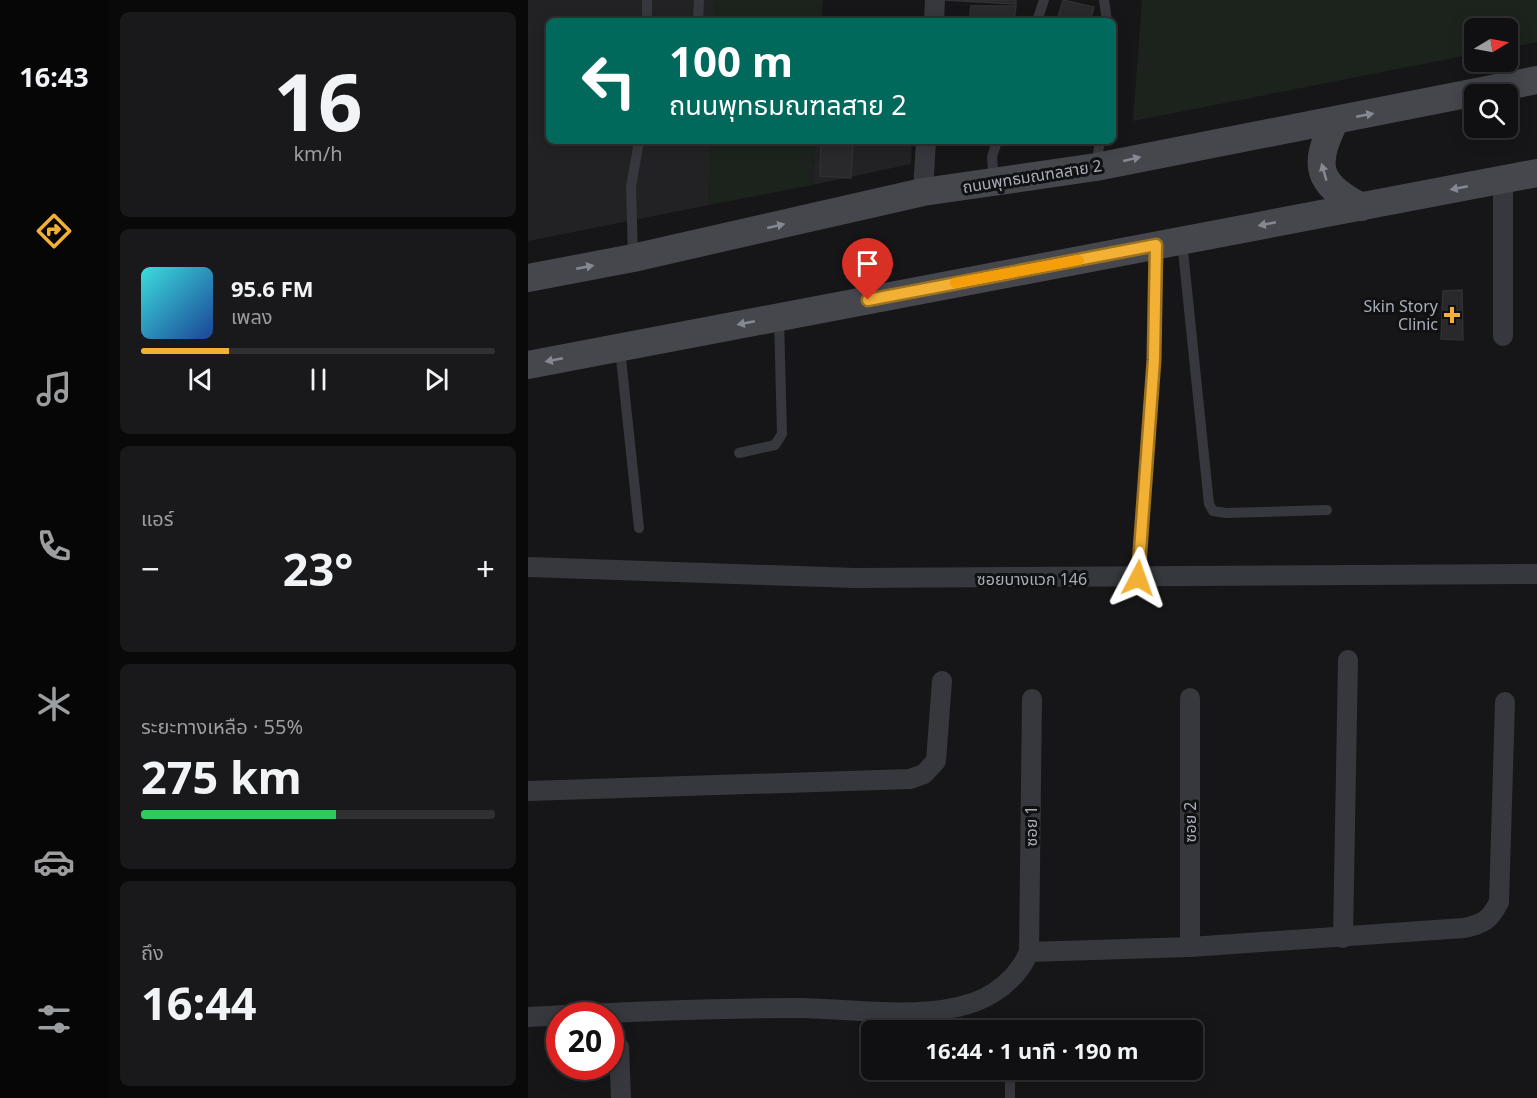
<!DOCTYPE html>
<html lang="th">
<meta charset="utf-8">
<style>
body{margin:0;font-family:"Noto Sans","Noto Sans Thai",sans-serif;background:#19191b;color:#f1f3f6;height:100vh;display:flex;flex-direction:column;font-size:22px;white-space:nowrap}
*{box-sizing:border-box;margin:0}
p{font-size:20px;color:#9c9d9f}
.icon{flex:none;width:33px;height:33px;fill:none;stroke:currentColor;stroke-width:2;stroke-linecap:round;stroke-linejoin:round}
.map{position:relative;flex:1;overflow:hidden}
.sheet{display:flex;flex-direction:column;gap:12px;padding:12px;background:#09090a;width:420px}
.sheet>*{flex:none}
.banner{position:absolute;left:18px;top:18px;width:570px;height:126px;border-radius:9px;box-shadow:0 3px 15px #0003,0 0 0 2px #303032;background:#00695c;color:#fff;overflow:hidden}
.needle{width:39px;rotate:80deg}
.tools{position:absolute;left:936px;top:18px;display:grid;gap:12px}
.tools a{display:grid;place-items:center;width:54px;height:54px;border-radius:9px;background:#101012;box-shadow:0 3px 15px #0003,0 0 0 2px #303032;font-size:30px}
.speed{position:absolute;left:18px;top:1002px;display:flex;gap:12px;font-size:30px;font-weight:700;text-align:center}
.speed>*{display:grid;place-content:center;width:78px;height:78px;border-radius:50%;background:#101012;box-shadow:0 3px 15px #0003,0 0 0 2px #303032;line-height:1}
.speed .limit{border:9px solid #d22;background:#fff;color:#111}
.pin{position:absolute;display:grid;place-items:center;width:51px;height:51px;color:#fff;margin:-62px -26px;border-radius:50% 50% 50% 0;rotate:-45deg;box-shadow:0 0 6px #0007}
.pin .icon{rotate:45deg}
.me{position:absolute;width:66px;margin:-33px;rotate:4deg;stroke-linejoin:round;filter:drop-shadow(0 0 4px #0008)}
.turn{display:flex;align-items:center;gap:21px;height:126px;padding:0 24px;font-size:27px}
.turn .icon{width:78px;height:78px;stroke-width:2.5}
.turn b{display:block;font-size:42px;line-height:51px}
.big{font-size:45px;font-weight:700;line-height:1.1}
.sheet .tile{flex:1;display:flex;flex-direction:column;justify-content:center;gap:9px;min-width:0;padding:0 21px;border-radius:9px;background:#19191b}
.sheet .dial{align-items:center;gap:0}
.dial b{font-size:78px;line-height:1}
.song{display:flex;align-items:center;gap:18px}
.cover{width:72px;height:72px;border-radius:9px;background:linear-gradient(135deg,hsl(180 70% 55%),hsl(220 70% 35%))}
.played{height:6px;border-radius:3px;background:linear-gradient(90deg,#f2b134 25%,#303032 25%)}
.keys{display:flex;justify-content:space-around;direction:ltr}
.heat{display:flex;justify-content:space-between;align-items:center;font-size:33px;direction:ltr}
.charge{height:9px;border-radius:4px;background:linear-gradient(90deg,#34c759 55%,#303032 0)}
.trip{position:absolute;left:333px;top:1020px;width:342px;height:60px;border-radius:9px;background:#101012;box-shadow:0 3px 15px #0003,0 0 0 2px #303032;font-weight:700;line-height:60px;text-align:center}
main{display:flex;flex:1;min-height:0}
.dock{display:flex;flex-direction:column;width:108px;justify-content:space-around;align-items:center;background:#060607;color:#9c9d9f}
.dock .icon{width:42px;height:42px}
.dock .selected{color:#f2b134}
.dock b{font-size:27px;color:#f1f3f6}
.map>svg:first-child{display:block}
.built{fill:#222225}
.green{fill:#1c231d}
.building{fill:#29292c;stroke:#303034;stroke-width:1.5}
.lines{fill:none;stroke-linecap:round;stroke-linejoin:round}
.lane{stroke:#37383d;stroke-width:10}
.street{stroke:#37383d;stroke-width:20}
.secondary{stroke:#45474d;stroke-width:28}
.oneway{fill:#858993}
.route-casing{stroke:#9d7322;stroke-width:15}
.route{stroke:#f2b134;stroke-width:10}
.slow{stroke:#f59e0b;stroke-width:10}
.poi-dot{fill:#f2b134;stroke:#111113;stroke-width:2}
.labels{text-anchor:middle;stroke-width:6;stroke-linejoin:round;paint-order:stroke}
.street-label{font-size:16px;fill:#a8adb8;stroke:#111113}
.poi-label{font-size:16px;fill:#a8adb8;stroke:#111113;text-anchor:end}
</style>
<main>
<nav class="dock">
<b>16:43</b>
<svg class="icon selected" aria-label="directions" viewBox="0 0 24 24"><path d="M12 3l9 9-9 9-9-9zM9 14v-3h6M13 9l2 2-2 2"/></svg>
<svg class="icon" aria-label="music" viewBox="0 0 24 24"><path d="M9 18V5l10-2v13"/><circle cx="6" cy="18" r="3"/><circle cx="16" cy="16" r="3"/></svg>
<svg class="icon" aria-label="phone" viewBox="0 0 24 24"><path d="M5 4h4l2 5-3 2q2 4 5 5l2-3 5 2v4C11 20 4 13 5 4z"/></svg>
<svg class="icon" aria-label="climate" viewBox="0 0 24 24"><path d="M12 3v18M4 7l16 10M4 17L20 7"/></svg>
<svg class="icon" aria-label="car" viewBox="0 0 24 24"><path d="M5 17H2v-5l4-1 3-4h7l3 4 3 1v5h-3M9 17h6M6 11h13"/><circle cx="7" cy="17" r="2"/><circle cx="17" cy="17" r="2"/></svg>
<svg class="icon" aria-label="filters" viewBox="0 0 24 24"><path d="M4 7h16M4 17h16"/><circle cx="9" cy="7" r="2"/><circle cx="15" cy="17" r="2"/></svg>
</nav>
<section class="sheet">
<div class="tile dial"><b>16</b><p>km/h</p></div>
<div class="tile">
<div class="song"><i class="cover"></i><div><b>95.6 FM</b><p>เพลง</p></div></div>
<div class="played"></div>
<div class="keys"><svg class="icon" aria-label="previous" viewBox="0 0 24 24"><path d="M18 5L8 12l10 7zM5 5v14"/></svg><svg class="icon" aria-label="pause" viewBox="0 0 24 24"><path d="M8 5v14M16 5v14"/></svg><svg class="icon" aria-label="next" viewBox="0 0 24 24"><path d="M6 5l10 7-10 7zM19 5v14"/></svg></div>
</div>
<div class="tile"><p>แอร์</p>
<div class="heat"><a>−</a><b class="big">23°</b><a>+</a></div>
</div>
<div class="tile"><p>ระยะทางเหลือ · 55%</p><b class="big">275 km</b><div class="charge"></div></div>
<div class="tile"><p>ถึง</p><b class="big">16:44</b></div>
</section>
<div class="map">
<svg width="1009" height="1098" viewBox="0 0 1009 1098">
<rect width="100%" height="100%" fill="#161618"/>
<path class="built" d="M0,0h188l-1,21h-166v120h162l-2,64 -181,36z
M287,141h97l-1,23 -99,21z"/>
<path class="green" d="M188,0h107l-1,21h-107z
M614,0h395v42l-29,6v-20h-34v26l-341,67z
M183,141h104l-3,44 -103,20z"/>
<path class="building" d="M415,0h73v4z
M535,0l31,7 -4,14h-33z
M443,6h45l-2,15h-45z
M293,141h32l-2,37 -31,-2z
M934,290l1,50 -22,-1 2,-48z"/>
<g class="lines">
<path class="lane" d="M576,0l3,21
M119,21v-21
M170,21l1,-21
M509,21l7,-21
M568,164l4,-23
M466,182l-2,-25 5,-16
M654,241l27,263 4,7 13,2 101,-3
M105,257l-2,-70 8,-46
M92,349l19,179
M211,453l36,-8 7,-11 -3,-115
M610,578l16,-218 2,-114
M482,1070v28"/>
<path class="street" d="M406,21l1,-21
M975,179v157
M395,192l3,-51
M0,567l327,11 682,-4
M0,791l382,-12 14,-5 12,-13 6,-80
M815,938l5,-278
M662,947v-249
M501,952l161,-5 274,-19c19,-4 26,-8 35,-26l6,-200
M0,1017c91,-5 182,-9 273,-9 49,1 118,11 164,-3 28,-7 53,-27 64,-53l3,-253
M91,1047l2,51"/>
<path class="secondary" d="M807,121c-23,45 -18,63 27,86
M0,278l105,-20 290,-66 173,-25 441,-87
M0,365l1009,-192"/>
</g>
<defs><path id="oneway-solid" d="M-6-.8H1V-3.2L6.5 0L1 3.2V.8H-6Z" transform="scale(1.5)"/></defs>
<g class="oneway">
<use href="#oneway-solid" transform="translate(837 115) rotate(-11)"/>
<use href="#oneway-solid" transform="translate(604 159) rotate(-13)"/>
<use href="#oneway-solid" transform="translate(796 172) rotate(-106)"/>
<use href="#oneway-solid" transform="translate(931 188) rotate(169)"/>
<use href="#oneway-solid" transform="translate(739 224) rotate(169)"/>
<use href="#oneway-solid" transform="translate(248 226) rotate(-13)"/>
<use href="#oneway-solid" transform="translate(57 267) rotate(-11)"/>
<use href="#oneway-solid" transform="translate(218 323) rotate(169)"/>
<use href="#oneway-solid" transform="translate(26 360) rotate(169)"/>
</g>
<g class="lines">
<defs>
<path id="route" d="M340,300l288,-55 -2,115 -16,218"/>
</defs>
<use href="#route" class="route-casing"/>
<use href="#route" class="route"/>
<path class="slow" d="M427,283l124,-23"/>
</g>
<path class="poi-dot" d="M921 306h6v6h6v6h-6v6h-6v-6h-6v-6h6z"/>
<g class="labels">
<g class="street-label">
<text transform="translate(504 176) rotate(-9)" y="6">ถนนพุทธมณฑลสาย 2</text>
<text x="504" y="585">ซอยบางแวก 146</text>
<text transform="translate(662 822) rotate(-90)" y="6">ซอย 2</text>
<text transform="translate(503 826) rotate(-90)" y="6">ซอย 1</text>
</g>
<g class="poi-label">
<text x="910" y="312">Skin Story<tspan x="910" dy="18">Clinic</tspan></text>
</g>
</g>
</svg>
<div class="tools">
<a><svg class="needle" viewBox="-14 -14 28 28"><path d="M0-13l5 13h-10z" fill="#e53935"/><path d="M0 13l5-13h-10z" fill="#9c9d9f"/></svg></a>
<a><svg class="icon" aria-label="search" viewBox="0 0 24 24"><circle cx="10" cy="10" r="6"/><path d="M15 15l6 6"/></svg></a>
</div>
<div class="speed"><div class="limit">20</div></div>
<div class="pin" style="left:340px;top:300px;background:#d93025"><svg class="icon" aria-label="arrive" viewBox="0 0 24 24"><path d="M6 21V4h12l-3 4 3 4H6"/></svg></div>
<svg class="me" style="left:610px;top:578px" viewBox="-20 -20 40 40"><path d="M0-17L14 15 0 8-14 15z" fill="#f2b134" stroke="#fff" stroke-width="4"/></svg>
<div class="trip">16:44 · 1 นาที · 190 m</div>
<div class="banner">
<div class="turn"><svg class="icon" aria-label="left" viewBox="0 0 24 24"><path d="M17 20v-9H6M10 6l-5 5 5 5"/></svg><div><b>100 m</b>ถนนพุทธมณฑลสาย 2</div></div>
</div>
</div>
</main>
